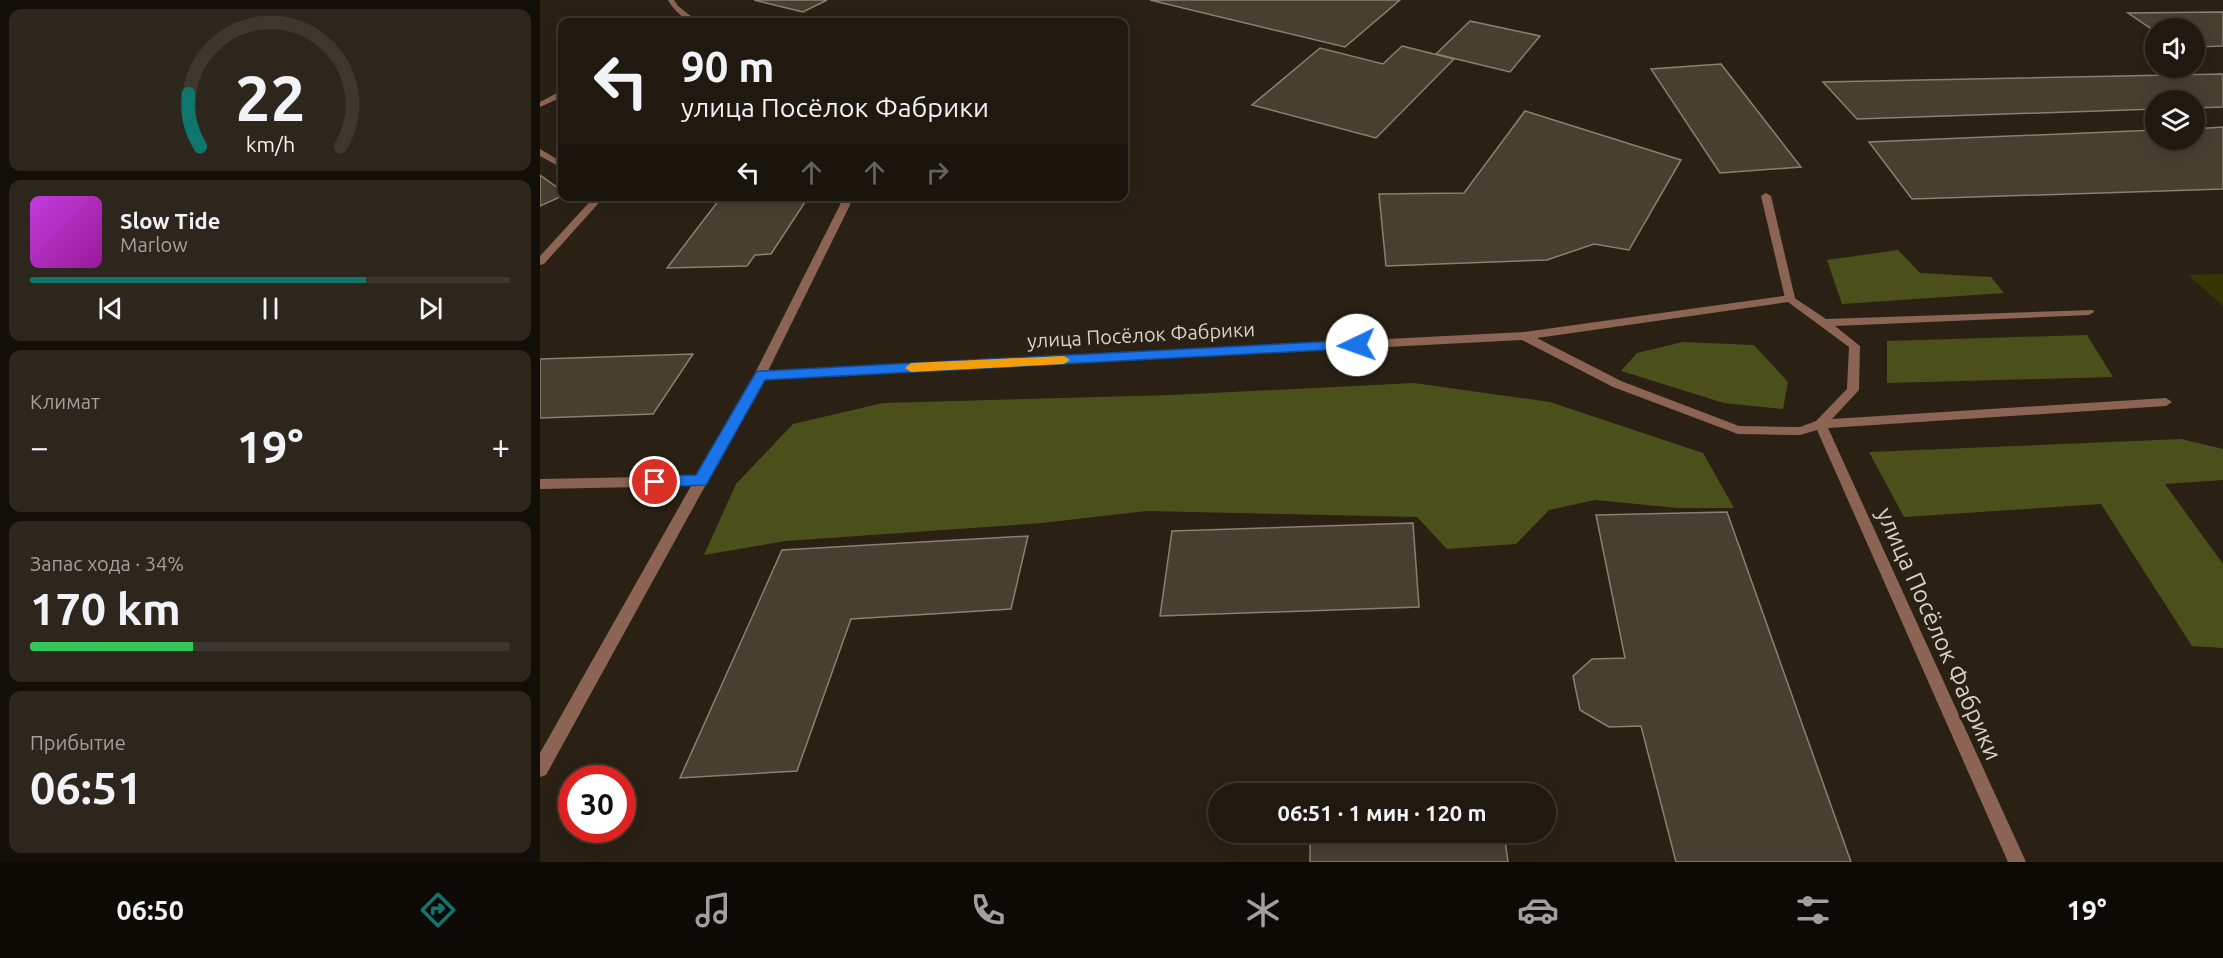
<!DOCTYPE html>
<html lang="ru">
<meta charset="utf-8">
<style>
body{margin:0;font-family:Ubuntu,sans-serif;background:#2d261d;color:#f1f3f6;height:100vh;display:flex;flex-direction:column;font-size:22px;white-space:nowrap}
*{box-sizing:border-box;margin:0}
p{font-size:20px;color:#a2a09e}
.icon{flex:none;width:33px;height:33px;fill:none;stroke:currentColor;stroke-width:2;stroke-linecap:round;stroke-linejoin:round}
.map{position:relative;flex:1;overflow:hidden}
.sheet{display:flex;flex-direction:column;gap:9px;padding:9px;background:#120e08;width:540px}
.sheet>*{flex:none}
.top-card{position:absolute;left:18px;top:18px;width:570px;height:183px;border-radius:12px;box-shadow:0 3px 15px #0003,0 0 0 2px #3d382f;background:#20190f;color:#f1f3f6;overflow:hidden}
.tools{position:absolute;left:1605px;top:18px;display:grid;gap:12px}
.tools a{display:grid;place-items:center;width:60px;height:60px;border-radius:50%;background:#20190f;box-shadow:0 3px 15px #0003,0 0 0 2px #3d382f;font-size:30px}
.speed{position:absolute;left:18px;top:765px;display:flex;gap:12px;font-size:30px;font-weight:700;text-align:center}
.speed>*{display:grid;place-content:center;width:78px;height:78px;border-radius:50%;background:#20190f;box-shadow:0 3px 15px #0003,0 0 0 2px #3d382f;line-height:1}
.speed .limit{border:9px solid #d22;background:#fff;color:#111}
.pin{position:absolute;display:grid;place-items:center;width:51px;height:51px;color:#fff;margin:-26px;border:3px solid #fff;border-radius:50%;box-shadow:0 2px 6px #0007}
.me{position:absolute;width:66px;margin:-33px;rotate:267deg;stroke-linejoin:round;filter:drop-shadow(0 0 4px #0008)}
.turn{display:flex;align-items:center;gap:21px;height:126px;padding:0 24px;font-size:27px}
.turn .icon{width:78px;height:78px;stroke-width:2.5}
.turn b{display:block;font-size:42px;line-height:51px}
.lanes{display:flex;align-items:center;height:57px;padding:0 24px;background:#0003;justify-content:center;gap:30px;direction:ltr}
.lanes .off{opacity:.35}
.big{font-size:45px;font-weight:700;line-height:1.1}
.sheet .widget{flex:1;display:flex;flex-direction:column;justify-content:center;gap:9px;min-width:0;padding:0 21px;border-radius:12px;background:#2d261d}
.sheet .dial{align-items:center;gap:0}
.dial svg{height:156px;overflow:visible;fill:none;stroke:#3d382f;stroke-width:7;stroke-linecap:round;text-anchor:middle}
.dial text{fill:#f1f3f6;stroke:none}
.song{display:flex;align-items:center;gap:18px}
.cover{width:72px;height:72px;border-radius:9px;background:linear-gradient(135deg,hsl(290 70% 55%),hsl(300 70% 35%))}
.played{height:6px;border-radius:3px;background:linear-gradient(90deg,#0f766e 70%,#3d382f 70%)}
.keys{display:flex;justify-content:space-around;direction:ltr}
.heat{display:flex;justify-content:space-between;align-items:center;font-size:33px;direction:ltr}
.charge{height:9px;border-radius:4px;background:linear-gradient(90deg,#34c759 34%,#3d382f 0)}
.trip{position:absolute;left:668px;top:783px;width:348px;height:60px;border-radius:30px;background:#20190f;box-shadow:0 3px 15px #0003,0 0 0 2px #3d382f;font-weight:700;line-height:60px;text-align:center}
.dock{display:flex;height:96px;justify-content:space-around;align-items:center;background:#0d0a06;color:#a2a09e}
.dock .icon{width:42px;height:42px}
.dock .on{color:#0f766e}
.dock b{font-size:27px;color:#f1f3f6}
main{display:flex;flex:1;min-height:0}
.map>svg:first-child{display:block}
.green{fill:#333701}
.forest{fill:#4b501b}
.building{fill:#493f31;stroke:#8b8070;stroke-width:1.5}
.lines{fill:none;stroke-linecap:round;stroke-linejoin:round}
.service{fill:#8b6453;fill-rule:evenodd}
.minor{fill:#8b6453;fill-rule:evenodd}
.route{fill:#1a73e8;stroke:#114b97;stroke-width:1.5}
.slow{fill:#f59e0b}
.labels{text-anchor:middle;stroke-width:6;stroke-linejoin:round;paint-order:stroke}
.street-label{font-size:20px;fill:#d8d2c9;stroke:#2a2114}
.near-street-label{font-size:24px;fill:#d8d2c9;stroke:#2a2114}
</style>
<main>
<section class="sheet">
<div class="widget dial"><svg viewBox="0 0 100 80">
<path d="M14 69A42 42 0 1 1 86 69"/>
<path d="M14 69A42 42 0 0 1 8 42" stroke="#0f766e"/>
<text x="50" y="56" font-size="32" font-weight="700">22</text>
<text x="50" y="72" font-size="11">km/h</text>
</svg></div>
<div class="widget">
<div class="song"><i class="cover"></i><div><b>Slow Tide</b><p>Marlow</p></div></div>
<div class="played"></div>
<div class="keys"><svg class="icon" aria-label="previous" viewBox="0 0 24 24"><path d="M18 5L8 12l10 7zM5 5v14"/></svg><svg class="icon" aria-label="pause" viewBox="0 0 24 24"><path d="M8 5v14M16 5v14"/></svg><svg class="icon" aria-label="next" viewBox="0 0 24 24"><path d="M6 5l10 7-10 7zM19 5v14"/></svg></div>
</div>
<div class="widget"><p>Климат</p>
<div class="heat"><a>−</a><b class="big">19°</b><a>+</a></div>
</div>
<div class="widget"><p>Запас хода · 34%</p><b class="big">170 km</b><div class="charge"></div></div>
<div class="widget"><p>Прибытие</p><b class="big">06:51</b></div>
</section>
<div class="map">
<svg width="1683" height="862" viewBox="0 0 1683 862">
<rect width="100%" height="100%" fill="#2a2114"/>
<path class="green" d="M1683,274v32l-35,-31z"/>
<path class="forest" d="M1358,250l22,23 71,4 13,16 -162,11 -15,-44z
M1547,335l26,42 -226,6v-42z
M1143,342l71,3 34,37 -5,27 -59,-6 -103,-32 16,-18z
M874,383l136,19 153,51 31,55h-56l-83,-8 -46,10 -33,34 -69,5 -30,-32 -271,-6 -104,12 -256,18 -82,14 32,-71 57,-60 90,-21 289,-8z
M1641,439l42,10v31l-58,4 58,80v84l-31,-2 -91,-142 -197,13 -35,-65z"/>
<path class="building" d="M214,0h73l-24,12z
M610,0h250l-55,47z
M1683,12v34l-29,1v-19h-38v4l-28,-19z
M930,21l70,15 -30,36 -74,-18z
M862,46l52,13 -78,79 -124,-33 68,-57 63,16z
M1181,64l80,103 -81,6 -69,-104z
M1683,74v33l-29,1v-8h-38v9l-299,10 -34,-37z
M985,111l156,49 -52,90 -35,-6 -47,16 -161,6 -7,-72 85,-1z
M1683,127v62l-311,10 -43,-57 287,-12v10h38v-11z
M0,175l22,16v5l-22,10z
M182,196h87l-38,58 -16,1 -8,11 -80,2z
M153,354l-40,60 -113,4v-59z
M1187,512l124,350h-175l-35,-136 -32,1 -29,-17 -7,-34 19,-17 33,-1 -29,-143z
M873,523l6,84 -259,9 12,-85z
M488,536l-17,73 -160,10 -54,152 -117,7 102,-228z
M905,832h59l4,30h-198v-22z"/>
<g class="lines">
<path class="service" d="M1226,193l5,3 24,102 -5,3 -5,-3 -24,-102z"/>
<path class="minor" d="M128,0h6l4,6 20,16c-12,0 -24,-11 -30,-22z
M19,92h3v5l-22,10v-5z
M0,149l22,13v6l-22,-12z
M55,196h10l-61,68 -4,1v-9z
M302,196h10l-2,9 -82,166 756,-39 266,-37 36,24 267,-9 1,2 -5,3 -254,11 25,20 -1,44 -27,29 334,-21 6,4 -6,4 -338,22 198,434h-18l-191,-432 -17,5 -62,-1 -125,-47 -91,-47 -758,39 -218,396 -6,2v-24l151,-267 -151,3v-10l157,-3 57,-101 86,-170zM1248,302l61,45 -2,42 -31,32 -16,6 -61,-1 -118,-45 -84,-43z"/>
</g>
<path class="route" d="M817,340l7,5 -2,3 -597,32 -59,105 -51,2 -5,-1 -2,-4 2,-4 5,-2 41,-1 60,-103 4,-1z"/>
<path class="slow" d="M524,356l6,4 -6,4 -153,8 -6,-4 6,-5z"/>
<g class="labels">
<g class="street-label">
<text transform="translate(601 335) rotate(-3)" y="7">улица Посёлок Фабрики</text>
</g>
<g class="near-street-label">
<text transform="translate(1399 634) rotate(66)" y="8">улица Посёлок Фабрики</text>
</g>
</g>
</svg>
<div class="tools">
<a><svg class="icon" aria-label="sound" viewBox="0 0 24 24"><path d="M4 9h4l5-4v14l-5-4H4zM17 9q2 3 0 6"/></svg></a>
<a><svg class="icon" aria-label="layers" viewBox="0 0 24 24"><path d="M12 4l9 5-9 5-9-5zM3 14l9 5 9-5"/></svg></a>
</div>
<div class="speed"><div class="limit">30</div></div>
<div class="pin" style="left:115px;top:482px;background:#d93025"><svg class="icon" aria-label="arrive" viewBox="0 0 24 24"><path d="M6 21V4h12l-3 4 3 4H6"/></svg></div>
<svg class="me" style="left:817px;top:345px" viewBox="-20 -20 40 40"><circle r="19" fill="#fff"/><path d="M0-13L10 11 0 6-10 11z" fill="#1a73e8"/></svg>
<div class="trip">06:51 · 1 мин · 120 m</div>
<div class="top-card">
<div class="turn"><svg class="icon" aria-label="left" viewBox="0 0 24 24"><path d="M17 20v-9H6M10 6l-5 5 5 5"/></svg><div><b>90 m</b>улица Посёлок Фабрики</div></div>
<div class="lanes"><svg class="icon" aria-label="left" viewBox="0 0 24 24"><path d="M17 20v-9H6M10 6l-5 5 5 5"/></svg><svg class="icon off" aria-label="ahead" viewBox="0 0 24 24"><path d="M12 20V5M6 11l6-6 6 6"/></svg><svg class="icon off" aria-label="ahead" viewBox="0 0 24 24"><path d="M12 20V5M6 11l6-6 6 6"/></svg><svg class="icon off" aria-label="right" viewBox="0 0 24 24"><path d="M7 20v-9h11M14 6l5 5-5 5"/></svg></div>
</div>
</div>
</main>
<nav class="dock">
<b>06:50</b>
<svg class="icon on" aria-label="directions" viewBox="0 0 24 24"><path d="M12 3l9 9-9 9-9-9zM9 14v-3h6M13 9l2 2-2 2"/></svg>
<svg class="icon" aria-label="music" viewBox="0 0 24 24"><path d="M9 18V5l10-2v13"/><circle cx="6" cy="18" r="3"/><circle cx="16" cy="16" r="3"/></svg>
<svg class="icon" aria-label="phone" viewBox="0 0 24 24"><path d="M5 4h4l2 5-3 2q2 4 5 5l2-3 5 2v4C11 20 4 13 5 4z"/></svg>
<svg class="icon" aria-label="climate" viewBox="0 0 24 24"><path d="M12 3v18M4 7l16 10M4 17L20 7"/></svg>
<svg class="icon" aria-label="car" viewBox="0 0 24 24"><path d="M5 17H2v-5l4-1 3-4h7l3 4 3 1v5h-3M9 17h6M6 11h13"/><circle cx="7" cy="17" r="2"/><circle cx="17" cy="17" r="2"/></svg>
<svg class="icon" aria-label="filters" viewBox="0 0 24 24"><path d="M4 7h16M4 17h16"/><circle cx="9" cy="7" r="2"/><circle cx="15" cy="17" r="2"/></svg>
<b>19°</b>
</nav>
